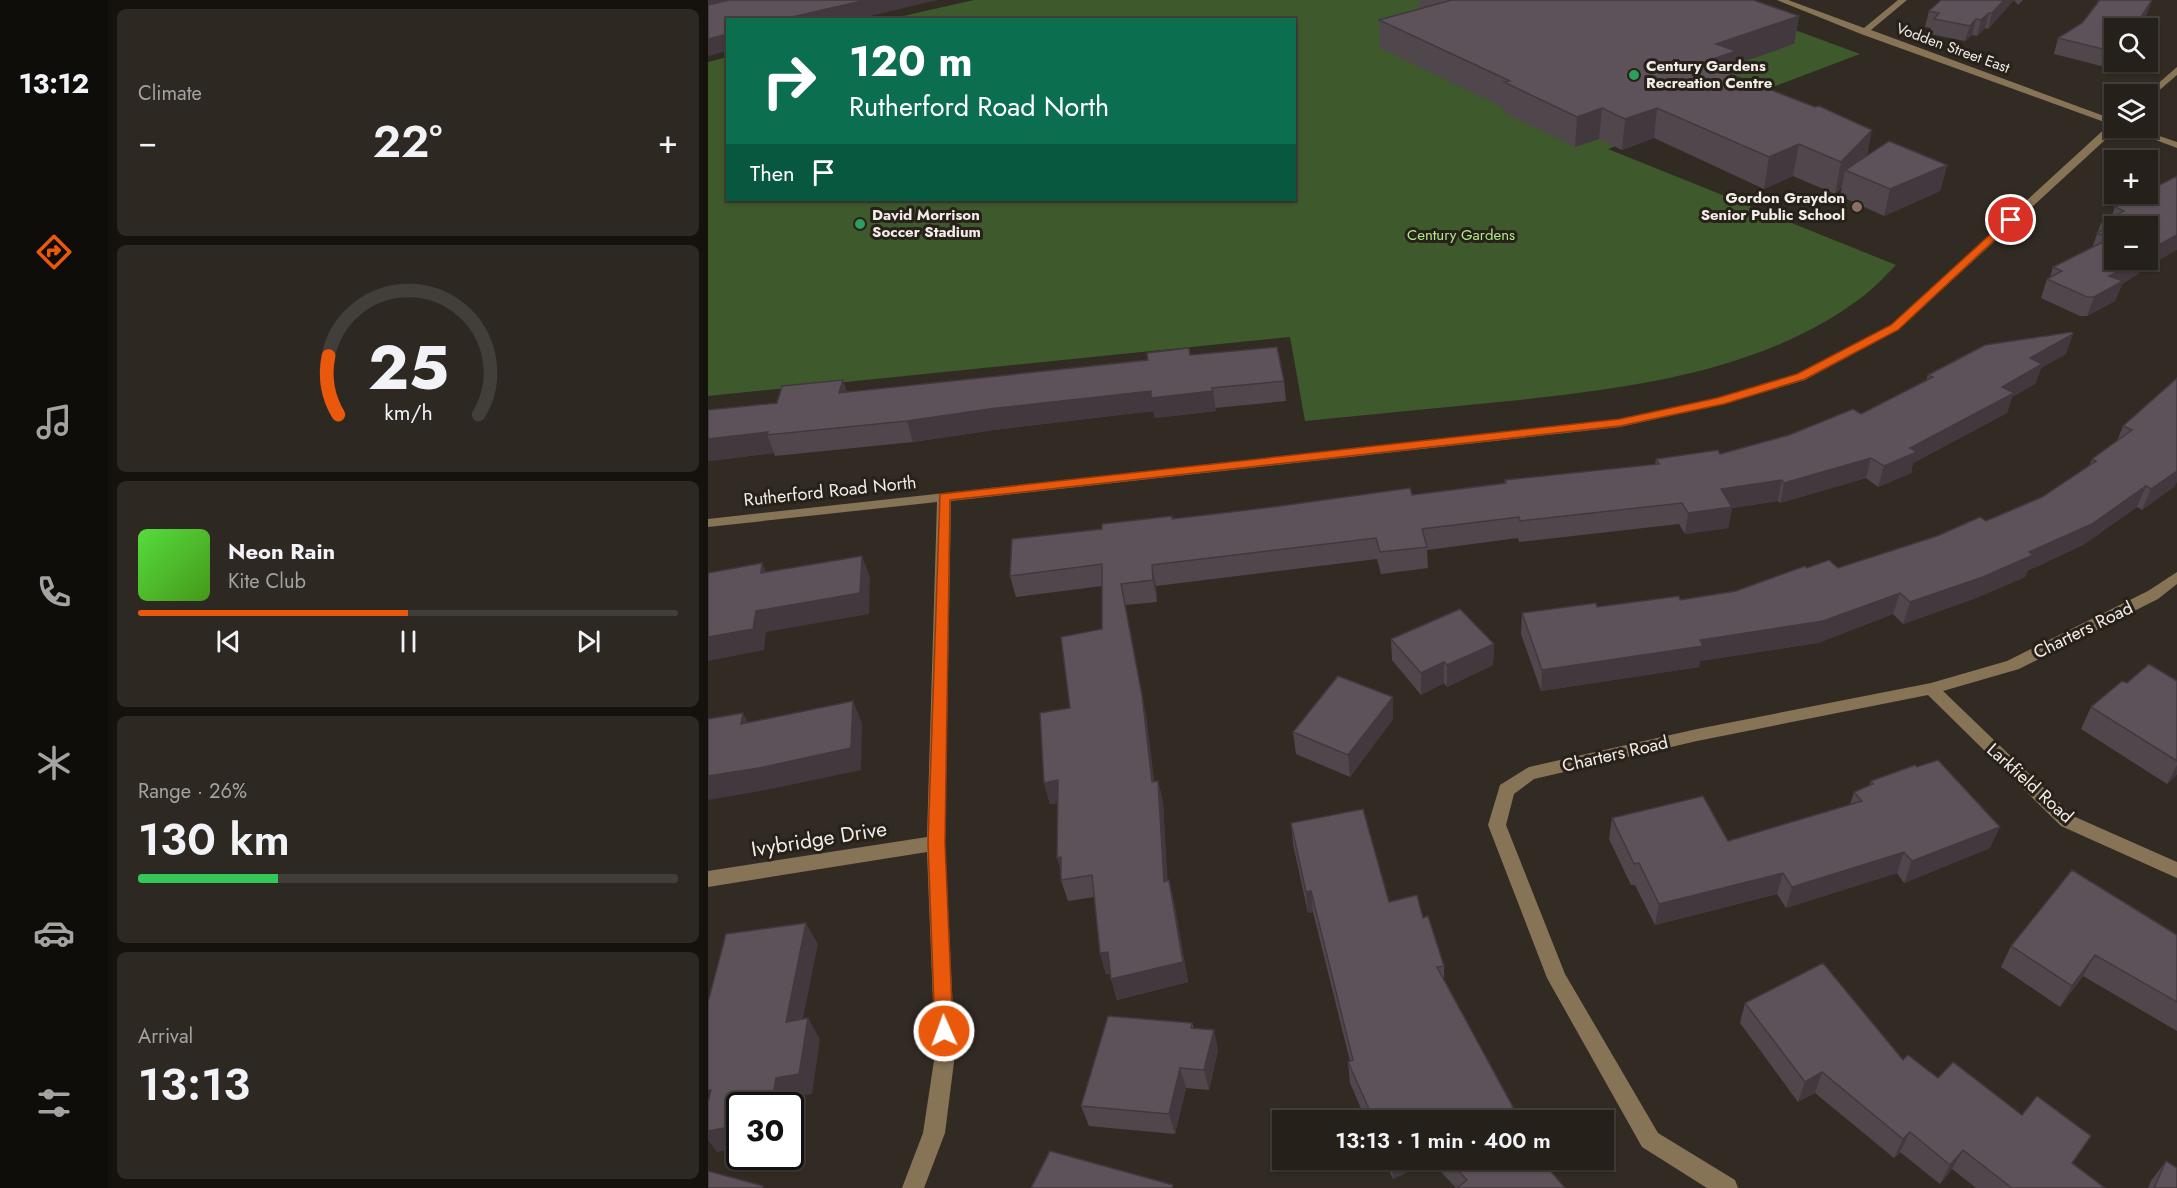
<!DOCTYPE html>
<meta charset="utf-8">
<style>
body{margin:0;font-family:Jost,sans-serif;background:#2e2823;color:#f1f3f6;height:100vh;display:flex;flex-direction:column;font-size:22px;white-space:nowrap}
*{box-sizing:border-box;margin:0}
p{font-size:20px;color:#a4a3a2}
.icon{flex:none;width:33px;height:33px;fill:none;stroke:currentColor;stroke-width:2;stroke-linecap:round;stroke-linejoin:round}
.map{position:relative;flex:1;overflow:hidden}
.sheet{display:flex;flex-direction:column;gap:9px;padding:9px;background:#15120e;width:600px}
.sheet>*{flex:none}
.guide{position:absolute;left:18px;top:18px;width:570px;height:183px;border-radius:0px;box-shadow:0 2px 4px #0004,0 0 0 2px #423e39;background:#0b6e4f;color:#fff;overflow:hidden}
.fabs{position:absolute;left:1396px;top:18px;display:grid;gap:12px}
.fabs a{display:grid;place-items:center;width:54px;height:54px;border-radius:0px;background:#26201a;box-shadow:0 2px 4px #0004,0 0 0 2px #423e39;font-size:30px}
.speed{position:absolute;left:18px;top:1092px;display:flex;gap:12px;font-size:30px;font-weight:700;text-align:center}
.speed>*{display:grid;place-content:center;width:78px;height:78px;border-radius:50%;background:#26201a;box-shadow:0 2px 4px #0004,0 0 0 2px #423e39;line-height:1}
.speed .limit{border:3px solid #111;border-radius:9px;background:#fff;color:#111}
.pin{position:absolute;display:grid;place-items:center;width:51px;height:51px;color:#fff;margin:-26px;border:3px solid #fff;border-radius:50%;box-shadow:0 2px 6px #0007}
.me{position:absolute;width:66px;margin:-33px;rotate:358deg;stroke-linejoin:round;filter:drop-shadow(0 0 4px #0008)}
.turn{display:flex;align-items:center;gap:21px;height:126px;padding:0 24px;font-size:27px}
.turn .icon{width:78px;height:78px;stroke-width:2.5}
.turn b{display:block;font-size:42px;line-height:51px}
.then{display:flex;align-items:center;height:57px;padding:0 24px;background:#0003;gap:12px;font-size:22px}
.big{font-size:45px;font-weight:600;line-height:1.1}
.sheet .card{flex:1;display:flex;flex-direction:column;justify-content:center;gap:9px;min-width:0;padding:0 21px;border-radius:9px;background:#2e2823}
.sheet .dial{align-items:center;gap:0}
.dial svg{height:156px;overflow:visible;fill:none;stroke:#423e39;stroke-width:7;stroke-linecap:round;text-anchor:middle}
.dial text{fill:#f1f3f6;stroke:none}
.song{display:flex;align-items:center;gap:18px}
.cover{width:72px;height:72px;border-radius:9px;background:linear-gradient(135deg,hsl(110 70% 55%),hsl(100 70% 35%))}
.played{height:6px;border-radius:3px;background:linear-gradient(90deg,#ea580c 50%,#423e39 50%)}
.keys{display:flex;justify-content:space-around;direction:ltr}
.heat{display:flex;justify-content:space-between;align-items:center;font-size:33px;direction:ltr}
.charge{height:9px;border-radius:4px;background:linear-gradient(90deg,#34c759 26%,#423e39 0)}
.trip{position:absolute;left:564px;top:1110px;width:342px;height:60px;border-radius:0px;background:#26201a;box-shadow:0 2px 4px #0004,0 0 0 2px #423e39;font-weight:600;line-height:60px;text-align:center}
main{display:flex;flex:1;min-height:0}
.dock{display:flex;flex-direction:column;width:108px;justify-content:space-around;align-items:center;background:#0f0d0a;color:#a4a3a2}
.dock .icon{width:42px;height:42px}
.dock .selected{color:#ea580c}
.dock b{font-size:27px;color:#f1f3f6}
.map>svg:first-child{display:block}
.green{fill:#3e592c}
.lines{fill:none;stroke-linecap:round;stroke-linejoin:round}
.minor{fill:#877456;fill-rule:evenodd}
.wall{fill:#50474d}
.shaded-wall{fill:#41393e}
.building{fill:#5d5259;stroke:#41393e;stroke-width:1.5}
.route{fill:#ea580c;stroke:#983908;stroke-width:1.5}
.leisure-dot{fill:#2e9e5b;stroke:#282119;stroke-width:2}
.education-dot{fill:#8d6e63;stroke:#282119;stroke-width:2}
.labels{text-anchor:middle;stroke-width:6;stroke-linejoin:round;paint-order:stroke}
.far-street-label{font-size:15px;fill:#f1ede7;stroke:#282119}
.far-poi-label{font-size:15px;font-weight:bold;fill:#f1ede7;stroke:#282119;text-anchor:start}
.far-park-label{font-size:15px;fill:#ade988;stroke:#282119}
.street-label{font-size:18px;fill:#f1ede7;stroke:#282119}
.near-street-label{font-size:21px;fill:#f1ede7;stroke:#282119}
</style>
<main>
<nav class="dock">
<b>13:12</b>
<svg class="icon selected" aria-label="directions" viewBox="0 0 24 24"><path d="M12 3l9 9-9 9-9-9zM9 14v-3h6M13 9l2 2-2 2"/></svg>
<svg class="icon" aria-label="music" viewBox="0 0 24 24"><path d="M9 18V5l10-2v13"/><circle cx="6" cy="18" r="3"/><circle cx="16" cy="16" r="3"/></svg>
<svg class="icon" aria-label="phone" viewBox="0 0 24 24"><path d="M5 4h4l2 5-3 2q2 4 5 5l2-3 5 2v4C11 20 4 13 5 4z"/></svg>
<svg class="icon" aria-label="climate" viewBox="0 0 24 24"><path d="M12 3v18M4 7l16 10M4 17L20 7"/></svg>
<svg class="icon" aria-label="car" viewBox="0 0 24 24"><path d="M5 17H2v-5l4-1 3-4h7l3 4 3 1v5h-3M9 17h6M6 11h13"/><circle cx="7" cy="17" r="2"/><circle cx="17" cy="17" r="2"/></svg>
<svg class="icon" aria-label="filters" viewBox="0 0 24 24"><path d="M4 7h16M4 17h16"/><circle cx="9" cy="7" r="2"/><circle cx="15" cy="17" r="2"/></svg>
</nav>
<section class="sheet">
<div class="card"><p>Climate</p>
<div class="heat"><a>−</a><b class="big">22°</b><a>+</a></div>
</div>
<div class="card dial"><svg viewBox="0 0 100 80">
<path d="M14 69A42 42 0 1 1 86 69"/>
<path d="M14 69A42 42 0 0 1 9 39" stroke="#ea580c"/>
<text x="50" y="56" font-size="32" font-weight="700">25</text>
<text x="50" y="72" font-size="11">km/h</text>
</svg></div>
<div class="card">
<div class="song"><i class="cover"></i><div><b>Neon Rain</b><p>Kite Club</p></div></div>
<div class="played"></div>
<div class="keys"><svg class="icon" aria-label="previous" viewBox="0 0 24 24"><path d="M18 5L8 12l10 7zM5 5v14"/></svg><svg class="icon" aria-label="pause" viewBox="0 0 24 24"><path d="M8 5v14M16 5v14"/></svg><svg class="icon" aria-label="next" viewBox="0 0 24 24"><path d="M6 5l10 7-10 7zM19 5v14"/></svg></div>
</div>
<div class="card"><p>Range · 26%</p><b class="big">130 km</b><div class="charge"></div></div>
<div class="card"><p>Arrival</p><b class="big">13:13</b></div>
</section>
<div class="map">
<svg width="1469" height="1188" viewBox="0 0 1469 1188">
<rect width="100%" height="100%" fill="#322b23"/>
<path class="green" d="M266,0h740l146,54 -252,95 288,116c-10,10 -19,20 -30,29 -100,78 -235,94 -357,107 -68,7 -136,13 -204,20l-15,-84 -582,59v-334l19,-5 1,143h566v-180l-404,-1z"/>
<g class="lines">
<path class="minor" d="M1069,0h11l76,28 34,-28h9l-36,30 244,90v8h3l-220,202 -93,50 -81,24 -104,23 -669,74 -6,342 10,211 -10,79 -21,55h-22l21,-55 12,-79 -8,-202 -219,35v-16l219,-34 10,-335 -229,25v-8l912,-100 97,-21 80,-24 93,-48 220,-202 -249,-90z
M1469,67v8l-29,25v-6h-2z
M1416,128h12l41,14v6z
M1469,572v12l-19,15 -139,70 -76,22 130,125 104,46v16l-116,-52 -133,-131 -231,46 -163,38 -20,15 -8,31 59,149 93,159 77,47 3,8h-31l-65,-41 -95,-169 -59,-153 12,-40 29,-18 168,-38 234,-46 76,-22 141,-70z"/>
</g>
<path class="wall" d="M711,0h334l46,16 -5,28 -60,21 -1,10 134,81 80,9 -7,26 -56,25 -44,-20 2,-9 -7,7 -42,-18 -29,13 -110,-51 -32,12 -23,-11 -24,8 -72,-35 1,-4 -124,-60 -1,-28 40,-11z
M1233,0h82l-5,5 -4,-5 -26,29 -3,-1 -8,8 -5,-1 -7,6 -35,-7 1,-6 -6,-1 4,-16z
M1390,0h54l-6,16 -31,12v28l-14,10 -47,-12 4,-16 24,-15 15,-20z
M1434,194l-2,77 -2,3 -16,10 -7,17 -28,15h-7l-39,-18 6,-19 3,-2 3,-10 39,-19 9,-25 10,-5 4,-11z
M1358,354l-25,14 -6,16 -23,13 -5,16 -94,50 -2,10 -33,14 -12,-9 -86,25 -2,-2 -46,7 -4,20 -43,6 -6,-10 -160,18 -1,-4 -91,12 1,18 -47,6 -4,-15 -221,27 1,16 -32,3 21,111 8,65h4l5,21 4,79 7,21 14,80 -71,18 -6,-21 -1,-5h-4l-6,-21 -6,-56 -26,4 -7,-21v-9l-4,-13 1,-55 -8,1 -6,-21 26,-75 32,-79v-43l-86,11 -6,-21 92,-47 71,-10 239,-24 92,-11 1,-4 150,-15 1,-6 64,-5 141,-40 65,-34 2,-5z
M482,355l94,26 2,20 -71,7 1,3 -61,7 -2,-7 -159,19 -81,12 -138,14 -1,-3 -66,8 69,-58 70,-11z
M1469,378l-2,108 -33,24 -5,-3 -54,38 -56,26 -2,6 -49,21 -73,26 -10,-10 -75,29 -118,18 -1,6 -158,24 -20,-57 1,-21 158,-13 56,-9 71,-23h31l148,-47 56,-24 47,-31 3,-7 25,-18 6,-15z
M683,639l103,5 -1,21 -46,22 -3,-4 -23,12 -29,-35z
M1469,681v93l-10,10 -86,-55 10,-22 36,-24z
M685,719l-43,58 -54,-23 -3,-22z
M1209,767l73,81 -86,35 -7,-10 -111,35 -9,-14 -122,31 -20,-40h-4l-22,-46 3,-21 116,23 122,-36 4,-13 15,-6 2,-5z
M583,823l98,79 34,16 21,48v15l70,128v11h-148l-16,-37 -2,-21 2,-1 -37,-149 -5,1 -15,-69z
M1469,935v96l-94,-55 -23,31 -59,-40 10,-21z
M1037,1003l158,57 35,18 134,85 33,25h-129l-24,-19 -12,15 -40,-32 -6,6 -79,-65 -17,9 -58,-79z
M484,1023l2,5 24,22 -9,40 -23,-2 -11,46 -86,-8 -8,-20z
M676,1160h157l-85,28 -25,-27 -38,18z
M1458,1161l11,27h-29l3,-7z"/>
<path class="shaded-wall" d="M0,0h58l-58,13z
M158,0h72l-85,20h-74z
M1296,0h10l-26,29 4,-16z
M1444,1l-6,15 -8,12h-4z
M1281,13l-4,15 -8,8 4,-16z
M1091,16l-5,28 -60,21 -2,15 -30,-17 14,-19z
M1268,19l-4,16 -7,6 5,-15z
M20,34v17l-20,5v-17z
M1407,44v12l-14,10 5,-16z
M894,108l-3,31 -24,8 2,-30z
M949,108l-3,30 -32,12 3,-31z
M1164,130l-6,31 -21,9 -3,17 -7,7 6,-32z
M1091,144l-6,32 -29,13 5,-32z
M1239,165l-7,26 -56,25 6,-27z
M1469,235v15l-37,21 -2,3 -16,10 -7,17 -28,15 7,-19 15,-21 29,-16h10v-9z
M1365,334l-7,20 -25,14 -6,16 -23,13 -5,16 -94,50 -2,10 -33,14 6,-21 26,-18 92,-61 28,-29z
M135,380l7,20 -11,-7z
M443,391h62l3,20 -61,7 -2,-7 -159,19 -81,12 -6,-21 82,-12z
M60,432l-1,3 7,18 -66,8v-22z
M1163,458l-5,20 -86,25 4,-20z
M1469,466v16l-2,4 -33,24 9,-21z
M1074,480l-4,21 -46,7 -4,20 -43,6 3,-21 33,-24z
M1438,486l-9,21 -54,38 -56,26 -2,6 -49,21 -73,26 7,-22 119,-50z
M154,556l8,21 -1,37 -103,18 -2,18 -56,11v-24l48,-26z
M54,563l10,22 -11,-12z
M444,565l4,21 1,16 -4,-22z
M413,584l25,132 11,87 -5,-21z
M1192,593l-7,21 -75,29 -118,18 -1,6 -158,24 1,-21 158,-30z
M786,644l-1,21 -46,22v-22z
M736,662v21l-23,12v-22z
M685,697v22l-43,58 -2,-22z
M145,701l9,22 -1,47 -90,19 -63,11v-24z
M35,713l11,22 -13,-11z
M1469,765v9l-10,10z
M350,780l6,22 -14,2 -6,-21z
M450,781l5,21 6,101 -5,-21z
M1292,827l-10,21 -86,35 8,-22z
M1196,852l-7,21 -111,35 6,-21z
M353,857l3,22 -7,-21z
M1075,873l-6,21 -122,31 4,-21z
M461,880l5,22 14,80 -71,18 -6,-21z
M603,891l2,21 -5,1 -2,-21z
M98,923l12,21 -20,99 -12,-21z
M400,952l6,21 -8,1 -6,-21z
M1387,955l-12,21 -23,31 12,-21z
M100,1018l12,21 -8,55 -23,4 -1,8h-17l5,-28z
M506,1030l4,20 -9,40 -5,-20z
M472,1068l6,20 -11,46 -6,-20z
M1114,1072l-7,21 -17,9 7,-20z
M806,1109v11h-12l1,-6z
M32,1125v22l-23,5 -9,-12v-9z
M1202,1132l-10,20 -6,6 9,-19z
M1255,1150l-11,19 -12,15 10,-19z
M684,1160h39v1l-38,18z"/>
<path class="building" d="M21,0h137l-87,20h-51v14l-20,5v-34z
M744,0h301l46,16 -83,28 20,7 -34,12 113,44 4,-1 53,24 -31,32 -42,-18 -30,13 -112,-49 -32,11 -23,-11 -25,9 -73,-35 6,-1 -131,-61z
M1233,0h63l-12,13h-3l-8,7 -5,-1 -6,7 -36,-7 5,-6 -10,-2z
M1392,0h52l-18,28h-19v16l-9,6 -48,-12 24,-15z
M1181,141l58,24 -57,24 -45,-19z
M1469,176v59l-29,16v-25h-33v34h23l-29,16 14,5 -29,16h-7l-40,-18 15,-8 -9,-4 58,-29 -14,-5 13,-7 -9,-3 23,-12 -9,-4 27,-13h6v-3z
M1364,332l1,2 -43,24 12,6 -40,23 12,6 -104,55 7,4 -33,14 -13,-8 -87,25 -2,-3 -61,9 11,18 -44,6 -6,-10 -162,18 -1,-4 -97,12 5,18 -47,5 -4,-14 -224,27 1,15 -32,4 21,111 10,87 6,-1 6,101 5,-2 14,82 -72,17 -3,-27 -8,1 -8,-78 -31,5v-23l-4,1 1,-78 -14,3 -4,-70 30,-5 -9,-71 41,-8v-65l-92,12 2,-37 90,-10v-5l70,-8v3l101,-12 137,-19 2,7 94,-12 -1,-3 154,-16 -3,-5 62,-9 2,4 69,-19 64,-26 8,5 72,-37 -5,-2 57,-30z
M569,347l7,34 -72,7 1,3 -62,7v-7l-162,18 -82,12 -140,14 1,-3 -60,7v-29l69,-7 5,-17 61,-6 -4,13 309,-33 -1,-7 42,-5 1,7z
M1469,378v93l-26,18 -5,-3 -54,38 -63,28 4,3 -50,22 -73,25 -10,-9 -77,28 -123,19 3,6 -161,24 -20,-57 74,-10 1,4 82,-11 1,4 56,-9 69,-25 2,2 22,-8 9,8 99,-32 43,-19 6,4 56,-24 54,-36 -4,-2 40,-29 -9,-4z
M154,556l-2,37 -104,18 -3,18 -45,8v-64l54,-10 -1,10z
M752,609l34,35 -47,21 -3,-3 -23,11 -30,-34z
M1441,664l28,17v80l-86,-54 31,-26 5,2z
M630,676l55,21 -45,58 -55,-23z
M145,701l-2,47 -92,20 -51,8v-57l35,-6 -2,11z
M1230,760l62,67 -88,34 -8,-9 -112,35 -9,-14 -124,31 -20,-41 -5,1 -22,-46 91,-22 25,45 134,-40 -8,-9 19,-8 -2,-3 44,-16 2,2z
M655,809l26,93 28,-7 6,23 5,-2 16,50 -7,1 77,142 -11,5 5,6h-134l-26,-58 5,-2 -42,-169 -5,1 -15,-69z
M1364,870l105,65v67l-82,-47 -23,31 -61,-40z
M98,923l-20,99 22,-4 -9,56 -23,4 -5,28h-31v19l-32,6v-29l3,-12h-3v-88l18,-68z
M1115,963l80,97 5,-5 30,23 15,-16 69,53 15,-19 54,40 -19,27 33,25h-93l-49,-38 -13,15 -40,-33 -7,7 -81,-67 -17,10 -60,-79z
M400,1016l84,7 -1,5 23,2 -10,40 -24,-2 -11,46 -88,-8z
M342,1151l123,34 -1,3h-141z
M740,1160h93l24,28h-108l10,-8z
M1458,1161l11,7v20h-23z
M0,1171l55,15 -1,2h-54z"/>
<path class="route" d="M1300,218l8,2 -118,110 -93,49 -81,25 -104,22 -670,74 -5,343 8,188 -2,6 -7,2 -7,-2 -2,-6 -7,-188 12,-349 680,-75 97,-21 80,-24 94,-49z"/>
<g class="leisure-dot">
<circle cx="926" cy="75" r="6"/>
<circle cx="152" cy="224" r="6"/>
</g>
<circle class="education-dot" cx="1149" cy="207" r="6"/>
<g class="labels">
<g class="far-street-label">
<text transform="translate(1245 48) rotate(20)" y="5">Vodden Street East</text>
</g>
<g class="far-poi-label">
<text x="938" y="71">Century Gardens<tspan x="938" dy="17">Recreation Centre</tspan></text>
<text x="1137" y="203" text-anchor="end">Gordon Graydon<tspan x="1137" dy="17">Senior Public School</tspan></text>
<text x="164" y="220">David Morrison<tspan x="164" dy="17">Soccer Stadium</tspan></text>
</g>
<g class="far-park-label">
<text x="753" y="240">Century Gardens</text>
</g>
<g class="street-label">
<text transform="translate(122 491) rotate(-6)" y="6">Rutherford Road North</text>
<text transform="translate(1375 630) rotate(-26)" y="6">Charters Road</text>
<text transform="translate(907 754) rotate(-13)" y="6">Charters Road</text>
<text transform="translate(1322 783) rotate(42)" y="6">Larkfield Road</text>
</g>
<g class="near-street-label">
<text transform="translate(111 839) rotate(-9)" y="7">Ivybridge Drive</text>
</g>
</g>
</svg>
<div class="fabs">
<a><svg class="icon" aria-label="search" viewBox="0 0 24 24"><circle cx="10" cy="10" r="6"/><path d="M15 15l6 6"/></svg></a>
<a><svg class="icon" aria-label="layers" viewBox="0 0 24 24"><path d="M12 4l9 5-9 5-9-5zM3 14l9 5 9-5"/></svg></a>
<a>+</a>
<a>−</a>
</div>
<div class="speed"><div class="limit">30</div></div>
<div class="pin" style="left:1303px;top:220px;background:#d93025"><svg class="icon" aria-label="arrive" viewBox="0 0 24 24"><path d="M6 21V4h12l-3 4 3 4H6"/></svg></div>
<svg class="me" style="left:236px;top:1031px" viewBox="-20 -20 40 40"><circle r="17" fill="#ea580c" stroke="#fff" stroke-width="3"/><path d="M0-11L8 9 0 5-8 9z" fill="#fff"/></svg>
<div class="trip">13:13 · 1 min · 400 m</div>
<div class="guide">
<div class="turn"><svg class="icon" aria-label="right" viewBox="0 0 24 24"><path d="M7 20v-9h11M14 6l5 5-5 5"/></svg><div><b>120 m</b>Rutherford Road North</div></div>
<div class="then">Then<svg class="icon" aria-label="arrive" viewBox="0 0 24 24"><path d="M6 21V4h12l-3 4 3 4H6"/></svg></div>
</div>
</div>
</main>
